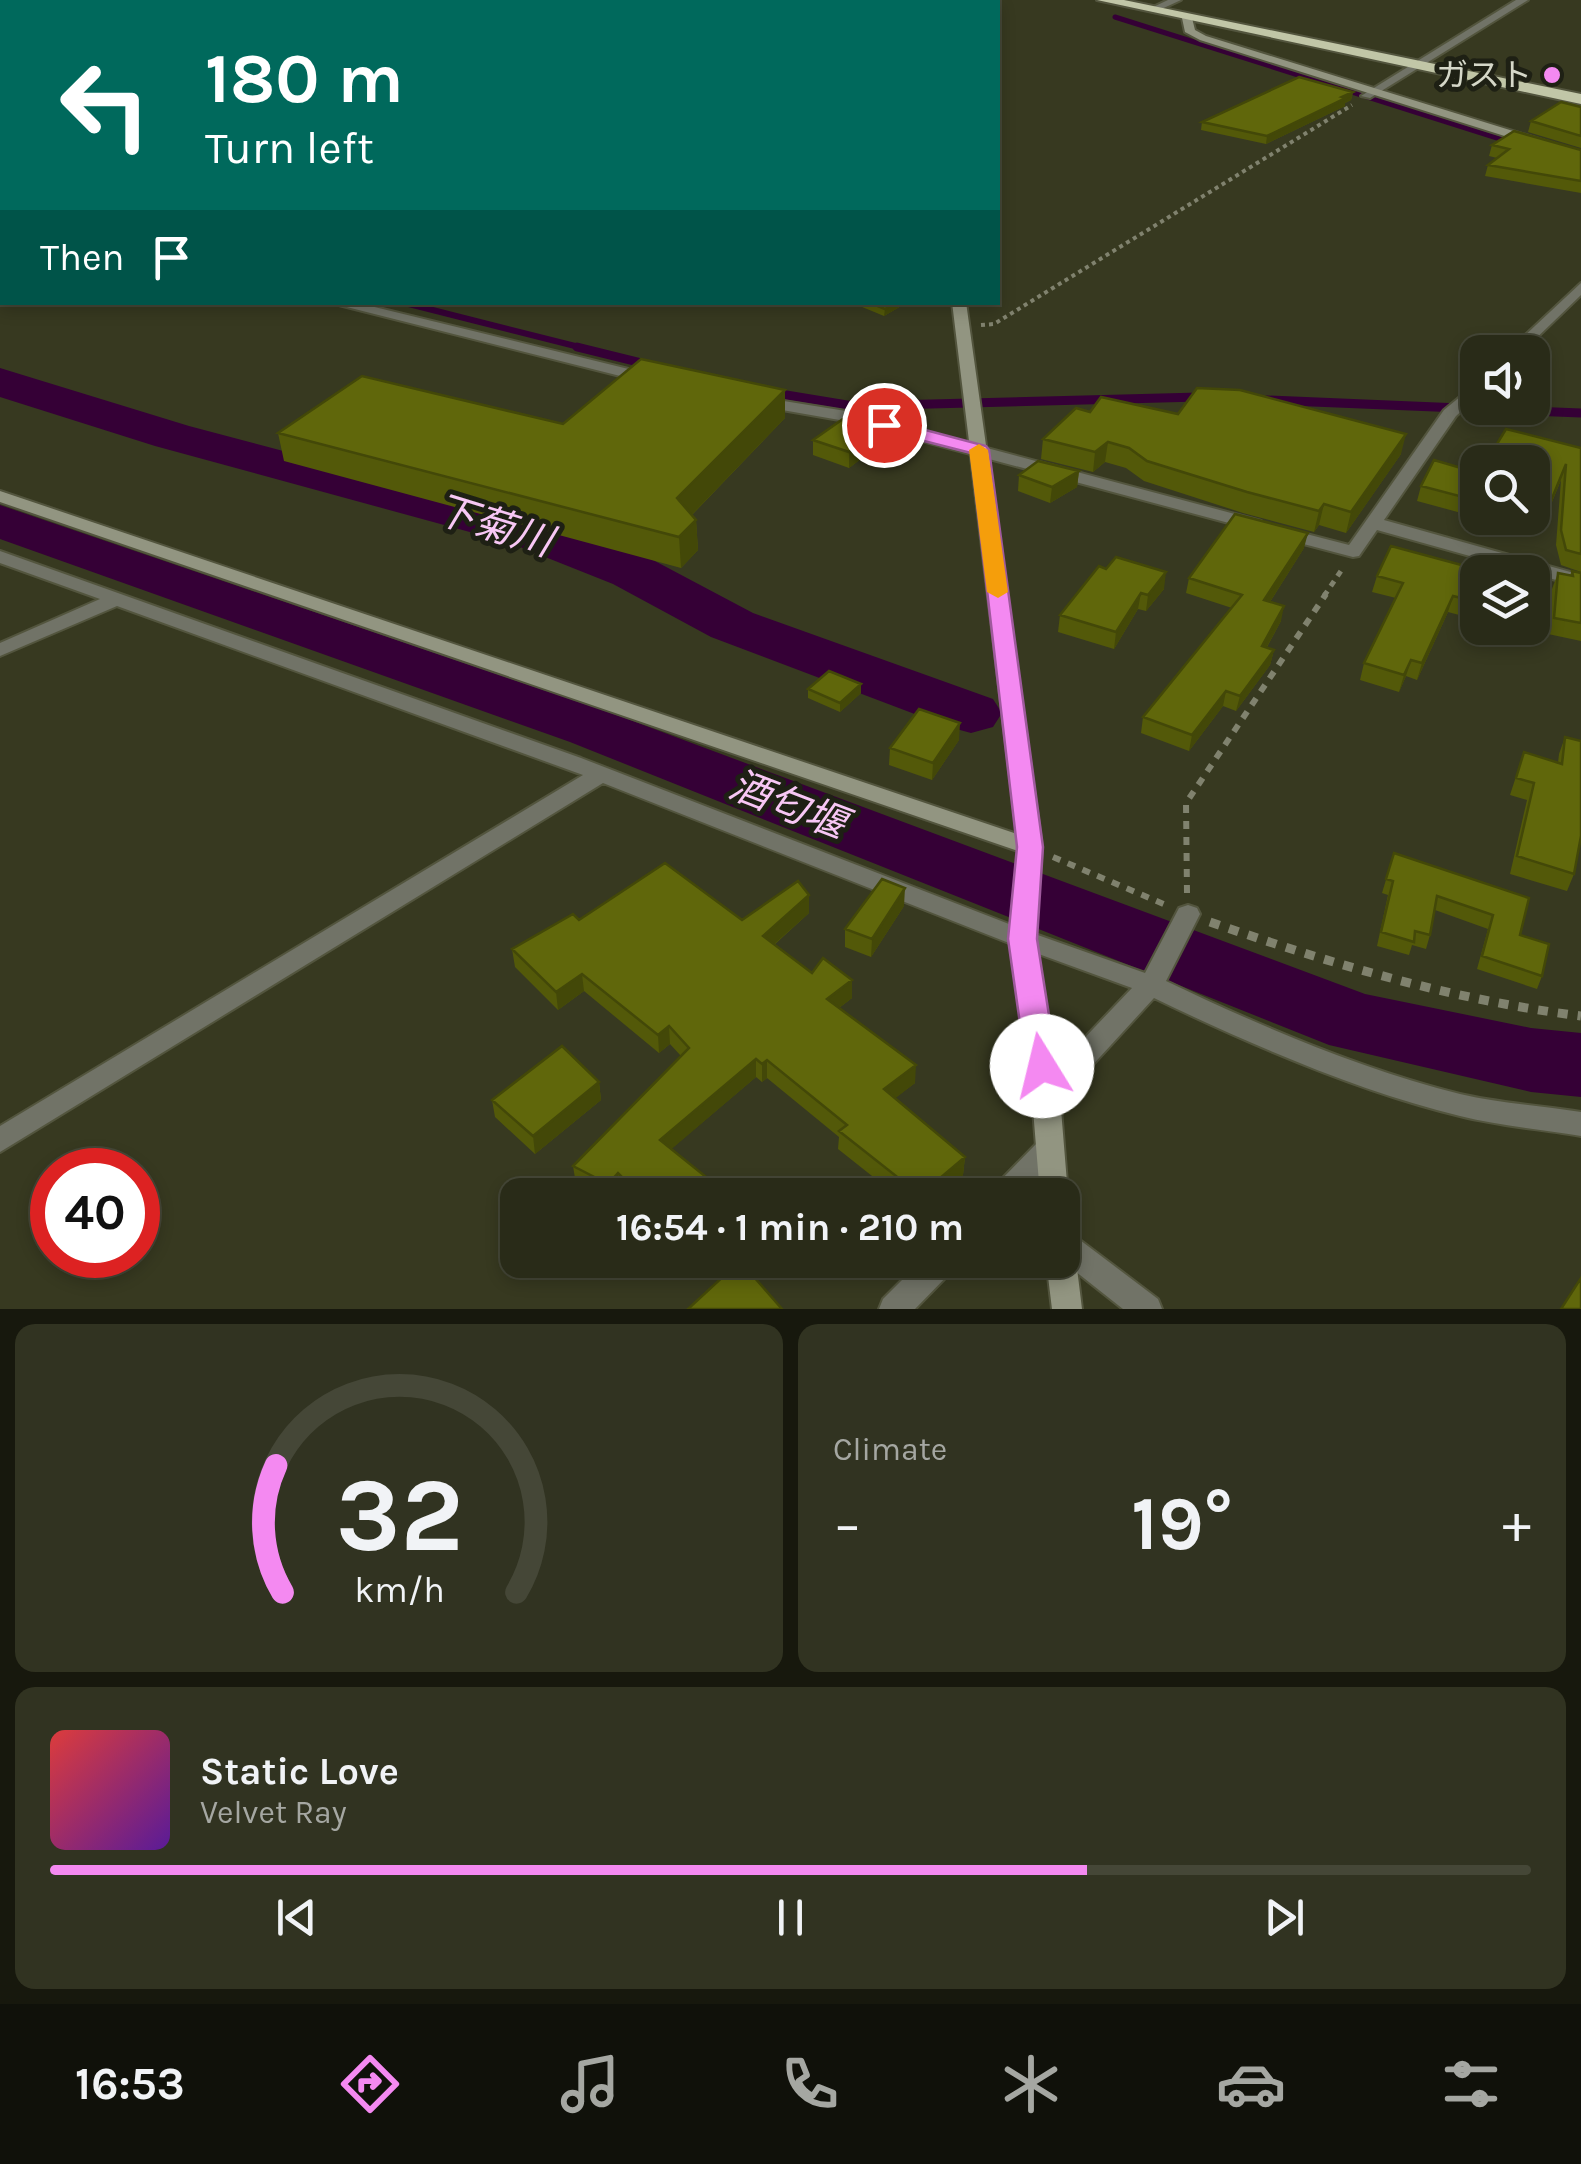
<!DOCTYPE html>
<meta charset="utf-8">
<style>
body{margin:0;font-family:Karla,"Noto Sans JP",sans-serif;background:#313321;color:#f1f3f6;height:100vh;display:flex;flex-direction:column;font-size:38px;white-space:nowrap}
*{box-sizing:border-box;margin:0}
p{font-size:32px;color:#a5a7a2}
.icon{flex:none;width:55px;height:55px;fill:none;stroke:currentColor;stroke-width:2;stroke-linecap:round;stroke-linejoin:round}
.map{position:relative;height:1309px;overflow:hidden}
.panel{display:flex;flex-direction:column;gap:15px;padding:15px;background:#17180d;flex:1}
.panel>*{flex:none}
.hud{position:absolute;left:0px;top:0px;width:1000px;height:305px;box-shadow:0 5px 15px #0003,0 0 0 2px #454737;background:#00695c;color:#fff;overflow:hidden}
.buttons{position:absolute;left:1460px;top:335px;display:grid;gap:20px}
.buttons a{display:grid;place-items:center;width:90px;height:90px;border-radius:20px;background:#292b18;box-shadow:0 5px 15px #0003,0 0 0 2px #454737;font-size:50px}
.speed{position:absolute;left:30px;top:1148px;display:flex;gap:20px;font-size:50px;font-weight:700;text-align:center}
.speed>*{display:grid;place-content:center;width:130px;height:130px;border-radius:50%;background:#292b18;box-shadow:0 5px 15px #0003,0 0 0 2px #454737;line-height:1}
.speed .limit{border:15px solid #d22;background:#fff;color:#111}
.pin{position:absolute;display:grid;place-items:center;width:85px;height:85px;color:#fff;margin:-42px;border:5px solid #fff;border-radius:50%;box-shadow:0 2px 10px #0007}
.me{position:absolute;width:110px;margin:-55px;rotate:351deg;stroke-linejoin:round;filter:drop-shadow(0 0 8px #0008)}
.turn{display:flex;align-items:center;gap:35px;height:210px;padding:0 40px;font-size:45px}
.turn .icon{width:130px;height:130px;stroke-width:2.5}
.turn b{display:block;font-size:70px;line-height:85px}
.then{display:flex;align-items:center;height:95px;padding:0 40px;background:#0003;gap:20px;font-size:38px}
.big{font-size:75px;font-weight:700;line-height:1.1}
.panel .card{flex:1;display:flex;flex-direction:column;justify-content:center;gap:15px;min-width:0;padding:0 35px;border-radius:20px;background:#313321}
.panel .dial{align-items:center;gap:0}
.dial svg{height:260px;overflow:visible;fill:none;stroke:#454737;stroke-width:7;stroke-linecap:round;text-anchor:middle}
.dial text{fill:#f1f3f6;stroke:none}
.song{display:flex;align-items:center;gap:30px}
.cover{width:120px;height:120px;border-radius:15px;background:linear-gradient(135deg,hsl(0 70% 55%),hsl(270 70% 35%))}
.played{height:10px;border-radius:5px;background:linear-gradient(90deg,#f489f1 70%,#454737 70%)}
.keys{display:flex;justify-content:space-around;direction:ltr}
.heat{display:flex;justify-content:space-between;align-items:center;font-size:55px;direction:ltr}
.panel .tiles{flex:1;display:grid;gap:15px;grid-template-columns:1fr 1fr}
.card:last-child{grid-column:span 2}
.trip{position:absolute;left:500px;top:1178px;width:580px;height:100px;border-radius:20px;background:#292b18;box-shadow:0 5px 15px #0003,0 0 0 2px #454737;font-weight:700;line-height:100px;text-align:center}
.tab-bar{display:flex;height:160px;justify-content:space-around;align-items:center;background:#10110a;color:#a5a7a2}
.tab-bar .icon{width:70px;height:70px}
.tab-bar .selected{color:#f489f1}
.tab-bar b{font-size:45px;color:#f1f3f6}
.map>svg:first-child{display:block}
.lines{fill:none;stroke-linecap:round;stroke-linejoin:round}
.stream-far2{stroke:#350036;stroke-width:5}
.stream-far1{stroke:#350036;stroke-width:6}
.stream{stroke:#350036;stroke-width:9}
.river{fill:#350036;fill-rule:evenodd}
.lane-casing{stroke:#53553e;stroke-width:3}
.street-casing{stroke:#53553e;stroke-width:4}
.secondary-casing{stroke:#53553e;stroke-width:4}
.highway-casing{stroke:#53553e;stroke-width:4}
.path-far3{stroke:#80826e;stroke-width:4;stroke-dasharray:4 4;stroke-linecap:butt}
.path-far2{stroke:#80826e;stroke-width:5;stroke-dasharray:6 6;stroke-linecap:butt}
.path-far1{stroke:#80826e;stroke-width:6;stroke-dasharray:8 8;stroke-linecap:butt}
.path{stroke:#80826e;stroke-width:9;stroke-dasharray:10 10;stroke-linecap:butt}
.lane{fill:#717367;fill-rule:evenodd}
.street{fill:#717367;fill-rule:evenodd}
.secondary{fill:#929581;fill-rule:evenodd}
.highway{fill:#c1c6a7;fill-rule:evenodd}
.wall{fill:#535909}
.shaded-wall{fill:#434808}
.building{fill:#60670b;stroke:#434808;stroke-width:2.5}
.route{fill:#f489f1;stroke:#9f599d;stroke-width:2.5}
.slow{fill:#f59e0b}
.poi-dot{fill:#f489f1;stroke:#1e2014;stroke-width:4}
.labels{text-anchor:middle;stroke-width:10;stroke-linejoin:round;paint-order:stroke}
.far-poi-label{font-size:32px;fill:#d5d7c8;stroke:#1e2014;text-anchor:end}
.water-label{font-size:40px;font-style:italic;fill:#f8c7f5;stroke:#1e2014}
</style>
<div class="map">
<svg width="1581" height="1309" viewBox="0 0 1581 1309">
<rect width="100%" height="100%" fill="#373920"/>
<g class="lines">
<path class="stream-far2" d="M1115,17l398,126"/>
<path class="stream-far1" d="M401,302l186,47"/>
<path class="stream" d="M577,347l73,18
M774,393l79,13 347,-9
M1267,400l314,13"/>
<path class="river" d="M0,368l189,58 359,95 105,39 100,53 240,86 9,14 -9,14 -22,6 -22,-6 -238,-90 -98,-53 -103,-41 -355,-97 -155,-49z
M0,505l614,209 751,280 166,34 50,5v64l-50,-5 -202,-47 -759,-303 -570,-203z"/>
<defs>
<path id="lane" d="M0,1l5,1 -3,4h-2z"/>
<path id="street" d="M1168,0h13l-26,12 -8,-2z
M1516,0h12l-158,98 -9,-2z
M2,28v6l-2,1v-6z
M0,122h2v7h-2z
M1581,283v12l-59,57h-15z
M327,302h27l299,73 3,3 -8,5z
M1478,382v14l-22,20 -72,104 197,55v12l-204,-57 -18,26 -6,1 -76,-20 -3,-4 3,-4 6,-1 66,17 95,-135z
M759,397l93,15 409,109 3,4 -9,5 -404,-108 -98,-17v-6z
M0,551l581,207 451,175 113,40 34,-65 9,-3 9,3 3,6 -34,67c92,44 194,88 294,113 39,9 81,12 121,18v24c-40,-7 -82,-10 -121,-20 -100,-24 -213,-73 -306,-118l-98,107 -10,3 -10,-3 -4,-8 4,-8 96,-101 -118,-43 -411,-162 -603,369v-26l583,-351 -466,-169 -117,50v-13l100,-44 -100,-36z
M1048,1138l10,4 4,8 -38,45h-33l4,-9 43,-44z
M1062,1230l10,4 86,65 4,10h-39l-62,-49z
M922,1260h35l-4,10 -38,39h-36l4,-10z"/>
<path id="secondary" d="M919,0h10v2h-9z
M1187,15l5,3 3,12 11,6 375,116v8l-381,-120 -15,-8 -3,-14z
M952,302h14l76,545 -7,92 25,158 8,98 -6,9v-9h-22l-8,-98 -21,-158 7,-88 -1018,-349v-11l1017,343z
M1062,1247l10,3 4,10 6,49h-30l-6,-49h16z"/>
<path id="highway" d="M1097,0h27l457,94v10z"/>
</defs>
<use href="#lane" class="lane-casing"/>
<use href="#street" class="street-casing"/>
<use href="#secondary" class="secondary-casing"/>
<use href="#highway" class="highway-casing"/>
<path class="path-far3" d="M472,2l9,-2
M816,2l7,-2
M981,325l13,-1 358,-219"/>
<path class="path-far2" d="M1324,596l19,-28"/>
<path class="path-far1" d="M1053,857l113,48
M1187,893l-1,-90 140,-209"/>
<path class="path" d="M1210,922c122,42 243,78 371,94"/>
<use href="#lane" class="lane"/>
<use href="#street" class="street"/>
<use href="#secondary" class="secondary"/>
<use href="#highway" class="highway"/>
</g>
<path class="wall" d="M1353,92l-2,8 -6,3v3l-79,38 -65,-14 1,-8z
M1581,107v41l-53,-16 3,-11z
M1492,145l89,5v43l-96,-17 3,-11 9,-7 -8,-2z
M850,302h58l-24,14z
M1090,412l88,2 223,40 -55,79 -27,-8 -5,7 -71,-19 -99,-32 -18,-13 -21,-6 -12,10 -52,-13 2,-20z
M785,418l-93,97 4,5 2,30 -17,18 -397,-107 -6,-28z
M878,431v15l-29,22 -36,-13v-15z
M1581,448v124l-20,-7 -5,-20 5,-65 -22,54 -122,-33 4,-15 57,-13v45h54v-56z
M1079,471l-2,16 -27,16 -32,-12 1,-16z
M1304,548l-34,54 11,19 -14,26 7,3 -4,15 -34,46 -13,-5 -34,45 -48,-18 2,-16 89,-109 -46,-15 3,-15z
M1099,566l65,23 -18,22 -8,-2 -24,40 -56,-17 2,-17z
M1480,570l42,2h-44v48l-30,-8 -31,68 -11,-4 -7,16 -39,-12 4,-17 32,-65 -24,-6 5,-16z
M1572,571l9,2v68l-33,-7 4,-45 6,-16 12,2z
M808,689l53,4 -21,19 -32,-14z
M1565,737l9,137 -7,17 -57,-17 17,-74 -17,-5 14,-43 34,11 1,-9z
M959,740l-27,40 -43,-15 1,-17z
M1394,853l135,45 -9,37 22,41 -5,13 -60,-20 11,-40 -53,-19 -5,25 -4,14 -14,-4 -3,10 -32,-9 11,-51 -6,-2z
M904,906l-33,51 -26,-10v-18z
M809,913l-35,32 38,28 40,25 -13,10 76,75 -20,15 70,59 -2,18 -23,20h-44l-58,-46 1,-12 -72,-59 -5,4 -6,-5 -85,72 55,44v2h-102l-4,-4 -4,4h-20l-20,-11 -3,-18 108,-110 -11,-12 -11,9 -75,-62 -26,19 -43,-43 -3,-18 67,-29h163z
M599,1082l2,18 -66,54 -40,-37 -3,-17z"/>
<path class="shaded-wall" d="M1353,92l-2,8 -6,3v3l-79,38 1,-8z
M896,302h12l-24,14 1,-7z
M785,390v28l-106,110 -2,-30z
M878,431v15l-29,22v-16z
M1406,434l-5,20 -55,79 5,-21z
M1108,442l-3,20 -12,10 2,-20z
M1079,471l-2,16 -27,16 2,-16z
M1324,504l-5,21 -5,7 5,-21z
M696,520l2,30 -17,18 -2,-31z
M1308,533l-4,15 -43,68 3,-16z
M1166,572l-2,17 -18,22 2,-16z
M1141,593l-3,16 -24,40 2,-17z
M1453,596l-5,16 -31,68 5,-17z
M1284,606l-3,15 -22,40 3,-15z
M1274,650l-4,15 -34,46 4,-15z
M1411,660l-5,16 -7,16 5,-17z
M861,684v9l-21,19v-9z
M1226,691l-3,15 -34,45 3,-16z
M960,723l-1,17 -27,40 1,-17z
M905,888l-1,18 -33,51 1,-18z
M809,895v18l-46,41v-18z
M582,974l2,17 -26,19 -2,-18z
M852,980v18l-25,19v-18z
M669,1026l1,18 -11,9 -1,-18z
M756,1059v18l-95,81 -1,-18z
M767,1060v18l-5,4v-18z
M916,1065l-1,18 -31,24v-18z
M599,1082l2,18 -66,54 -2,-18z
M965,1157l-2,18 -23,20h-20z
M618,1173l2,18 -4,4h-7l-1,-11z"/>
<path class="building" d="M1299,77l54,15 -11,5 4,1 -79,38 -65,-14z
M1561,102l20,5v29l-50,-15z
M1514,131l67,19v31l-93,-16 21,-16 -17,-4z
M868,302h28l-11,7z
M641,359l144,31 -108,108 19,22 -17,17 -401,-104 84,-57 201,48z
M1197,388l43,2 166,44 -55,78 -27,-8 -5,7 -72,-19 -100,-31 -18,-13 -21,-6 -13,10 -52,-13 33,-31 14,4 11,-15 77,17z
M843,419l35,12 -29,21 -36,-12z
M1506,429l75,19v106l-15,-4 -5,-20 5,-66 -22,54 -12,-3v-53h-46z
M1434,460l44,13v28l-57,-15z
M1038,461l41,10 -27,16 -33,-12z
M1235,514l73,19 -44,67 20,6 -22,40 12,4 -34,46 -14,-5 -34,44 -49,-18 99,-122 -53,-17z
M1391,546l89,24 4,-8 38,10h-44v30l-25,-6 -31,67 -11,-3 -7,15 -40,-12 39,-80 -26,-7z
M1116,557l50,15 -18,23 -7,-2 -25,39 -56,-17 39,-49 7,3z
M1572,571l9,2v50l-27,-5 4,-45 15,3z
M829,671l32,13 -21,19 -32,-14z
M919,709l41,14 -27,40 -43,-15z
M1565,737l16,4v95l-7,38 -57,-18 17,-73 -18,-5 8,-26 38,12z
M1394,853l135,45 -9,37 29,9 -7,32 -60,-20 11,-41 -56,-19 -7,39 -15,-4 -1,11 -33,-10 12,-51 -7,-2z
M665,863l77,57 56,-39 11,14 -46,41 49,37 11,-15 29,22 -25,19 89,66 -32,24 81,68 -45,38 -81,-64 8,-6 -80,-65 -5,4 -6,-5 -96,81 66,53 -2,2h-84l-22,-22 -10,11 -35,-18 116,-118 -20,-22 -11,9 -76,-61 -26,18 -44,-43 61,-35 6,6z
M882,879l23,9 -33,51 -27,-10z
M562,1046l37,36 -66,54 -41,-36z
M740,1261l42,48h-94z
M1581,1278v31h-20z"/>
<path class="route" d="M884,419l102,27 3,4 54,397 -6,92 20,127 -5,8 -10,4 -11,-4 -5,-8 -18,-127 9,-92 -46,-394 -94,-24v-8z"/>
<path class="slow" d="M979,444l9,6 20,142 -10,6 -11,-6 -18,-142z"/>
<circle class="poi-dot" cx="1552" cy="75" r="10"/>
<g class="labels">
<g class="far-poi-label">
<text x="1532" y="86">ガスト</text>
</g>
<g class="water-label">
<text transform="translate(494 525) rotate(17)" y="14">下菊川</text>
<text transform="translate(788 804) rotate(21)" y="14">酒匂堰</text>
</g>
</g>
</svg>
<div class="buttons">
<a><svg class="icon" aria-label="sound" viewBox="0 0 24 24"><path d="M4 9h4l5-4v14l-5-4H4zM17 9q2 3 0 6"/></svg></a>
<a><svg class="icon" aria-label="search" viewBox="0 0 24 24"><circle cx="10" cy="10" r="6"/><path d="M15 15l6 6"/></svg></a>
<a><svg class="icon" aria-label="layers" viewBox="0 0 24 24"><path d="M12 4l9 5-9 5-9-5zM3 14l9 5 9-5"/></svg></a>
</div>
<div class="speed"><div class="limit">40</div></div>
<div class="pin" style="left:884px;top:425px;background:#d93025"><svg class="icon" aria-label="arrive" viewBox="0 0 24 24"><path d="M6 21V4h12l-3 4 3 4H6"/></svg></div>
<svg class="me" style="left:1042px;top:1066px" viewBox="-20 -20 40 40"><circle r="19" fill="#fff"/><path d="M0-13L10 11 0 6-10 11z" fill="#f489f1"/></svg>
<div class="trip">16:54 · 1 min · 210 m</div>
<div class="hud">
<div class="turn"><svg class="icon" aria-label="left" viewBox="0 0 24 24"><path d="M17 20v-9H6M10 6l-5 5 5 5"/></svg><div><b>180 m</b>Turn left</div></div>
<div class="then">Then<svg class="icon" aria-label="arrive" viewBox="0 0 24 24"><path d="M6 21V4h12l-3 4 3 4H6"/></svg></div>
</div>
</div>
<section class="panel">
<div class="tiles">
<div class="card dial"><svg viewBox="0 0 100 80">
<path d="M14 69A42 42 0 1 1 86 69"/>
<path d="M14 69A42 42 0 0 1 12 30" stroke="#f489f1"/>
<text x="50" y="56" font-size="32" font-weight="700">32</text>
<text x="50" y="72" font-size="11">km/h</text>
</svg></div>
<div class="card"><p>Climate</p>
<div class="heat"><a>−</a><b class="big">19°</b><a>+</a></div>
</div>
<div class="card">
<div class="song"><i class="cover"></i><div><b>Static Love</b><p>Velvet Ray</p></div></div>
<div class="played"></div>
<div class="keys"><svg class="icon" aria-label="previous" viewBox="0 0 24 24"><path d="M18 5L8 12l10 7zM5 5v14"/></svg><svg class="icon" aria-label="pause" viewBox="0 0 24 24"><path d="M8 5v14M16 5v14"/></svg><svg class="icon" aria-label="next" viewBox="0 0 24 24"><path d="M6 5l10 7-10 7zM19 5v14"/></svg></div>
</div>
</div>
</section>
<nav class="tab-bar">
<b>16:53</b>
<svg class="icon selected" aria-label="directions" viewBox="0 0 24 24"><path d="M12 3l9 9-9 9-9-9zM9 14v-3h6M13 9l2 2-2 2"/></svg>
<svg class="icon" aria-label="music" viewBox="0 0 24 24"><path d="M9 18V5l10-2v13"/><circle cx="6" cy="18" r="3"/><circle cx="16" cy="16" r="3"/></svg>
<svg class="icon" aria-label="phone" viewBox="0 0 24 24"><path d="M5 4h4l2 5-3 2q2 4 5 5l2-3 5 2v4C11 20 4 13 5 4z"/></svg>
<svg class="icon" aria-label="climate" viewBox="0 0 24 24"><path d="M12 3v18M4 7l16 10M4 17L20 7"/></svg>
<svg class="icon" aria-label="car" viewBox="0 0 24 24"><path d="M5 17H2v-5l4-1 3-4h7l3 4 3 1v5h-3M9 17h6M6 11h13"/><circle cx="7" cy="17" r="2"/><circle cx="17" cy="17" r="2"/></svg>
<svg class="icon" aria-label="filters" viewBox="0 0 24 24"><path d="M4 7h16M4 17h16"/><circle cx="9" cy="7" r="2"/><circle cx="15" cy="17" r="2"/></svg>
</nav>
